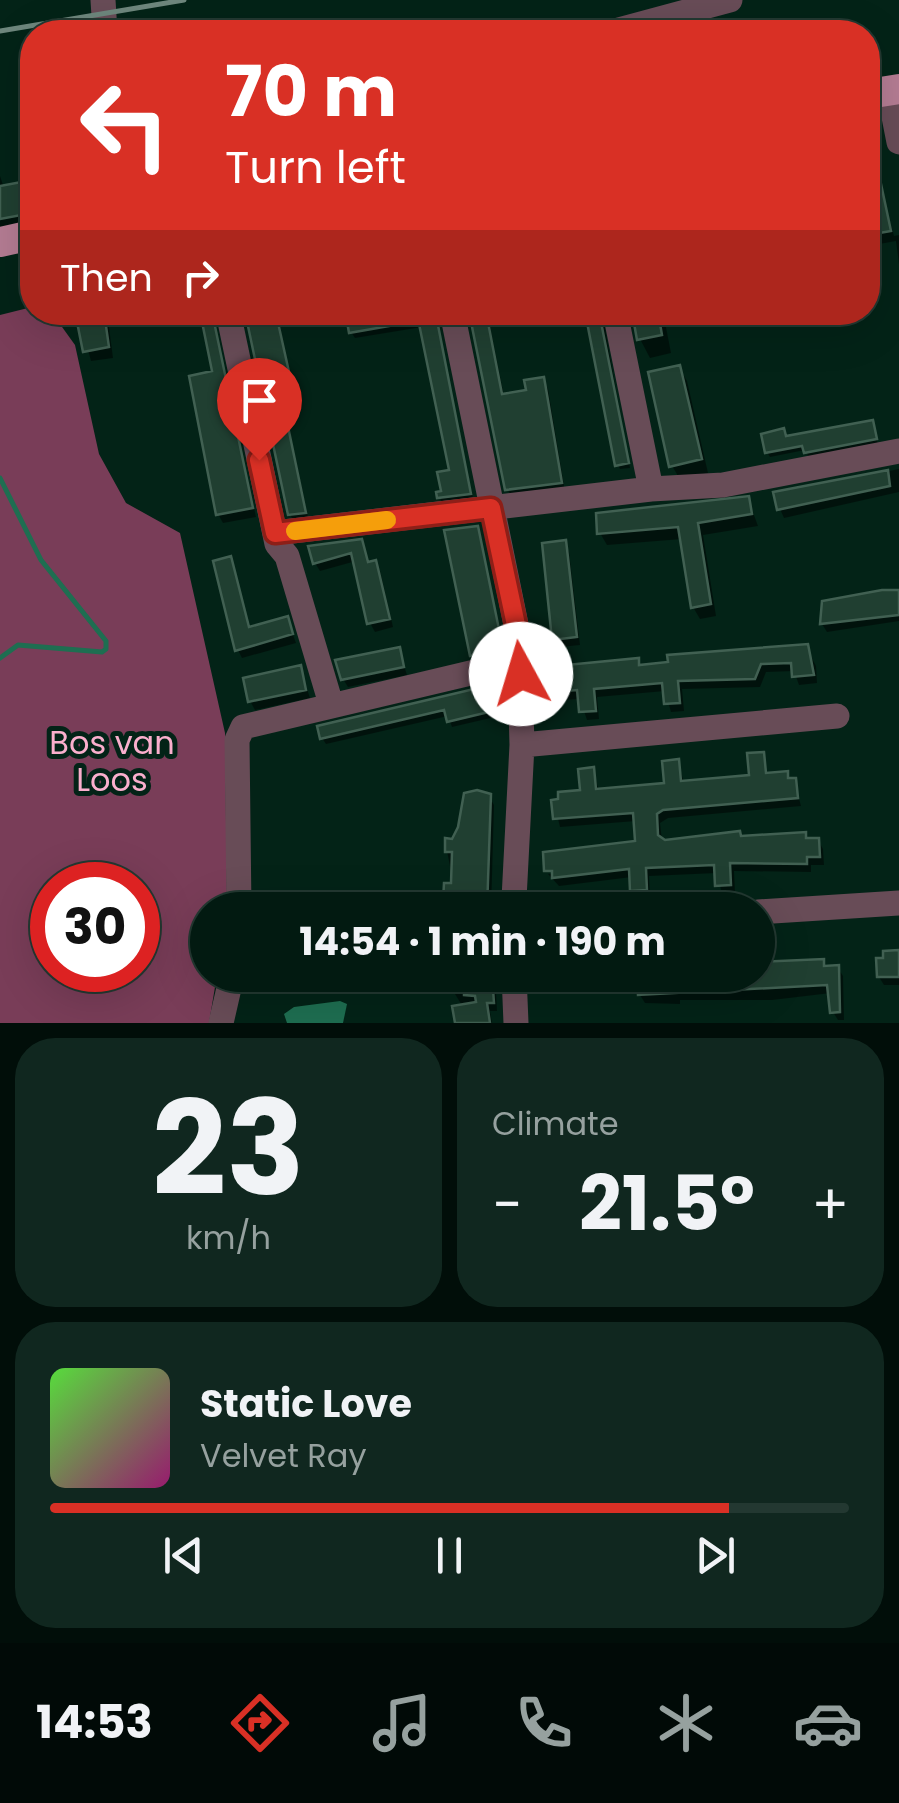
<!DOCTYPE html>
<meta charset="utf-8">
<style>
body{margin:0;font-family:Poppins,sans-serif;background:#10271f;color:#f1f3f6;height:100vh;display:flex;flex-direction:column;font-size:38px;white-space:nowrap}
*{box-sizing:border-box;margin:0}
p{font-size:32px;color:#96a19f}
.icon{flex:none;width:55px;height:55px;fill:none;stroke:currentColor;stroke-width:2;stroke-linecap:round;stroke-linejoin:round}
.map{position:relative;height:1023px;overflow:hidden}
.panel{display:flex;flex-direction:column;gap:15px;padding:15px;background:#010e09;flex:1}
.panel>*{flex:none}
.banner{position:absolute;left:20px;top:20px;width:860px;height:305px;border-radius:40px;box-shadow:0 10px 40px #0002,0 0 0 2px #233831;background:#d93025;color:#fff;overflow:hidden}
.speed{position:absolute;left:30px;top:862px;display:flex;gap:20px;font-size:50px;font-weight:700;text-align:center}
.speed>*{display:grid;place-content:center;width:130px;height:130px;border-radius:50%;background:#021a11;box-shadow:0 10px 40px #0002,0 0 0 2px #233831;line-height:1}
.speed .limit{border:15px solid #d22;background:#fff;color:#111}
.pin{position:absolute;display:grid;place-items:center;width:85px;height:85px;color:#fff;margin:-102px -42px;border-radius:50% 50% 50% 0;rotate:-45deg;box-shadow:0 0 10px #0007}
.pin .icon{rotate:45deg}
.me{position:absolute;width:110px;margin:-55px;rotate:354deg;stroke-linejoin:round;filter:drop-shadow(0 0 8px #0008)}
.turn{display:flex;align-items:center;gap:35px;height:210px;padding:0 40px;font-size:45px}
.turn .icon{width:130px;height:130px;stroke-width:2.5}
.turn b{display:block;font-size:70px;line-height:85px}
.then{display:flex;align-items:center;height:95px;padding:0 40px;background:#0003;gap:20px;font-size:38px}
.big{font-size:75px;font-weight:700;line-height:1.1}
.panel .tile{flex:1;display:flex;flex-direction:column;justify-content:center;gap:15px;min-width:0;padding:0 35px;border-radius:40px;background:#10271f}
.panel .dial{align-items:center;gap:0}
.dial b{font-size:130px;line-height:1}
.song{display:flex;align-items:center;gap:30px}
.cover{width:120px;height:120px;border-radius:15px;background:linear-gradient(135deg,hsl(110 70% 55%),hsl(320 70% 35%))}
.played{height:10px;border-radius:5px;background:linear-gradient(90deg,#d93025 85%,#233831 85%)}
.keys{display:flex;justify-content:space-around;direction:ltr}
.heat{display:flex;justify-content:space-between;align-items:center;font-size:55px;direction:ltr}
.panel .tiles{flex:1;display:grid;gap:15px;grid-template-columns:1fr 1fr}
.tile:last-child{grid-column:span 2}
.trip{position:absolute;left:190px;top:892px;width:585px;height:100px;border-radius:50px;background:#021a11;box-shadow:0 10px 40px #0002,0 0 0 2px #233831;font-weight:700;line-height:100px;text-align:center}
.menu{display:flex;height:160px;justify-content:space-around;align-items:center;background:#010a07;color:#96a19f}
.menu .icon{width:70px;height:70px}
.menu .current{color:#d93025}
.menu b{font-size:45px;color:#f1f3f6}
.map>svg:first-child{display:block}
.forest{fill:#793d58;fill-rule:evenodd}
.water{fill:#1e6e51}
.shadow{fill:#0007}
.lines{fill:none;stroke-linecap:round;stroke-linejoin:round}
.stream{stroke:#1e6e51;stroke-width:5}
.building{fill:#203f31;stroke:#416052;stroke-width:2.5}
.minor{stroke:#684c57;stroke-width:25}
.major{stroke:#b47c93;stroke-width:30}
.rail{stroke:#6e877d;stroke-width:5}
.route-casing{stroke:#8d1f18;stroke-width:25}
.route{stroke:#d93025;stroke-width:18}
.slow{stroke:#f59e0b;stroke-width:18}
.labels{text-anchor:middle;stroke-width:10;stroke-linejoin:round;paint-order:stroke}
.park-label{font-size:32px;fill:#faafcd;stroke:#032317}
</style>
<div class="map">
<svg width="899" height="1023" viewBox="0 0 899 1023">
<rect width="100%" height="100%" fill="#032317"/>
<path class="forest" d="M32,307v5l20,1 23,32 24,109 27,49 54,30 45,200 2,177h-19v65h9l-8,48h-209v-708zM52,885h86v85h-86z"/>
<path class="water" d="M340,1001l7,3 -4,19h-56l-3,-9 10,-7z"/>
<path class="shadow" d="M0,176l4,12 28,-5v40l-32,6z
M880,187l14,49 5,-1v29l-3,-23 -28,5v-56z
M32,264v34l-8,-33z
M78,312h29l6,46 -22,3z
M211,312l45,205 -33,6 -5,-9z
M245,312h11l2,13 18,-4 3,6 15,69 -11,2 25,120 -15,2 -3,-6z
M382,312h49l7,12 35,175 -30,4 -4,-6 12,-25 -29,-145 -67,11 -4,-6z
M471,312h16l17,84 25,-4 14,-12 5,9 17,103 -52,6 -6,-9z
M588,312h14l28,156 -10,1 -2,-4z
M634,312h29l8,41 -21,5 -10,-19z
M679,368l8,13 21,92 -28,6 -8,-13z
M872,423l6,21 -69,13 -4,-7 -35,7 -3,-5 19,-13z
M899,469v23l-115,26 -4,-9 -4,-15z
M748,499l10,27 -55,9 13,81 -16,3 -7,-12 -11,-68 -75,6 -7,-12z
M477,528l29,129 -28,7 -31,-132z
M361,542l9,22 5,-1 5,8 13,56 -18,5 -5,-9 -14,-62 -36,10 -5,-8z
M564,543l5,9 11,93 -20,2 -5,-8z
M229,559l21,70 37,-10 9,24 -54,15 -4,-8z
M899,590v31l-72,11 -5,-8 2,-21z
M806,647l10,19 1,17 -18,2 -5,-14 -28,1 -6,15 -78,2 2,22 -13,1 -6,-21 -68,6 2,22 -12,1 -7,-21 -18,1 -13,-15 88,-24 4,6z
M399,650l8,25 -59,12 -5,-8z
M300,668l10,30 -55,12 -5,-9z
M490,688l9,28 -47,11 -4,-11 -122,28 -4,-6z
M762,754l6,22 18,-2 8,6 7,26 -133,12 -8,5 2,18 77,-8 3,6 62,-5 4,7 10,-1 5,9 1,16h-13v7l-77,-1 1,22 -13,1 -5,-21 -68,3 1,22h-12l-6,-21 -73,9 -11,-12 16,-1v-5l-17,2 -1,-16 92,-11 -2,-22 -76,6 -6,-25h7v-7l22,-2 -2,-22 12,-1 6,21 68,-6 -2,-22 13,-1 6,21 43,-3 25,-3 -2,-22z
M489,796l5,9 -3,105 -41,-1 -4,-8 8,-15 -7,-35z
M758,948l2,17 63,-4 4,7h11l5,8 1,44h-6l-5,-8 -2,-19 -59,7h-92v4l-35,-1 -5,-8 7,-20h111z
M899,952v33h-15l-5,-8z
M454,975h41l2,36h-7l2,12h-35l-2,-15 8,-1 -8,-13z"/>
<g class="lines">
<path class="stream" d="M0,478l41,82 65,81v8l-4,3 -84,-7 -18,13"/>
</g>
<path class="building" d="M32,180v33l-32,6v-33z
M881,184l10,47 -23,4v-48z
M75,312h29l5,35 -26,5z
M200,312h12l41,196 -37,7 -27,-139 23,-5z
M245,312h10l3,11 19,-5 16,72 -12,3 25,120 -18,2z
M367,312h26l2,13 -46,8 -3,-17z
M469,312h17l16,82 24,-4 -2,-10 20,-3 18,106 -57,7z
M585,312h14l30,151 -14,3z
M632,312h26l4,23 -25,5z
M436,315l35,179 -34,4 -1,-6 5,-1 -4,-19 12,-2 -31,-151z
M680,365l22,94 -33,8 -21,-95z
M873,420l4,19 -73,14 -2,-7 -37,7 -4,-19 23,-6 2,8z
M888,470l2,16 -113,24 -4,-18z
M749,496l3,18 -54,9 13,81 -20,4 -13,-81 -81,7 -1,-21z
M478,526l25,123 -33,7 -26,-126z
M362,539l6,23 8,-2 14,59 -23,5 -16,-71 -38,11 -5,-18z
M566,540l11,97 -25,3 -10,-97z
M231,556l18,71 39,-11 5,18 -58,17 -22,-90z
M882,590h17v25l-79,9 2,-23z
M808,644l6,31 -22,2 -1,-14 -30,1 -6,15 -77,2 2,22 -16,1 -2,-21 -68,6 2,22 -17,1 -2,-22 -22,2 -1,-7 -7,1 -2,-19 94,-9v7l29,-3 -1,-7z
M400,647l4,20 -63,13 -6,-20z
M301,665l5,25 -58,12 -5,-24z
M491,685l6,25 -50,12 -3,-12 -124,29 -3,-13z
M764,752l2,21 22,-2v7h8l2,20 -135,12 -6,4 1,21 7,5 75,-9 1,5 65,-4v6h13l1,19h-13v7l-77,-1 1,22 -16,1 -1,-21 -68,3 1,22 -17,1 -1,-22 -77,9v-7h-8l-1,-19 92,-11 -2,-28 -80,6 -2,-19 7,-1v-7l22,-2 -2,-21 16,-2 2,22 68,-6 -2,-22 17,-2 2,22 46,-4 22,-2 -2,-22z
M477,790l14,4 -4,116h-32v-8h-12l1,-19h7l1,-31h-7v-14l7,1 6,-12 6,-34z
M899,950v27h-22l-1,-19h7v-7z
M824,959v7l15,-1 1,47 -10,1 -3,-28 -189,10 -1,-19 121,-1v-13z
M464,975h28l2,28h-7l3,20h-35l-3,-17 24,-4 -1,-6 -11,-1z"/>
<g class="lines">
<path class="minor" d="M103,0l2,32
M611,32l119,-32
M889,91l10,51
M228,312l49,232 10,12 44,148
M452,312l67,327 3,106 -8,154 5,11
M615,312l36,177
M275,533l376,-44 72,-4 176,-34
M522,745l315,-29
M239,910l-2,-170 6,-13 278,-66
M758,912l141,-9
M514,975l2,48
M221,1023l11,-48"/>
<path class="major" d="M868,94l31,-5
M0,242l32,-7"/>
<path class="rail" d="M0,31l184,-31"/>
</g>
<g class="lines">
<defs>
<path id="route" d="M259,460l16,73 216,-25 28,131 2,35"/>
</defs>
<use href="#route" class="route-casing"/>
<use href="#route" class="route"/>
<path class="slow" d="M295,531l92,-11"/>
</g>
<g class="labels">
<g class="park-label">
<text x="112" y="754">Bos van<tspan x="112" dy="37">Loos</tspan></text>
</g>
</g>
</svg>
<div class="speed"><div class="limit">30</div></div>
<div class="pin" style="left:259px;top:460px;background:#d93025"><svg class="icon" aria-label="arrive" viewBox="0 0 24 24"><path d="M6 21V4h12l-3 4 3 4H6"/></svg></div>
<svg class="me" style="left:521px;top:674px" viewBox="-20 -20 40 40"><circle r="19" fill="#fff"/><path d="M0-13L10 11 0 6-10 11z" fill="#d93025"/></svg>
<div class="trip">14:54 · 1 min · 190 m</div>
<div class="banner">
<div class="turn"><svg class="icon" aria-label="left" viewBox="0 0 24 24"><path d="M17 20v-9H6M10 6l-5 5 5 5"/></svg><div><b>70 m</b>Turn left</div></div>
<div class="then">Then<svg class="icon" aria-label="right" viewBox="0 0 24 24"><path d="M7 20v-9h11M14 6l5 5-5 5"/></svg></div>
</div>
</div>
<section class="panel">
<div class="tiles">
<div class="tile dial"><b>23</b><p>km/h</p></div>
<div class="tile"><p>Climate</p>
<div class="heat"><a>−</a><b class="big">21.5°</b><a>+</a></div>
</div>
<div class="tile">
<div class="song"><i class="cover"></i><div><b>Static Love</b><p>Velvet Ray</p></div></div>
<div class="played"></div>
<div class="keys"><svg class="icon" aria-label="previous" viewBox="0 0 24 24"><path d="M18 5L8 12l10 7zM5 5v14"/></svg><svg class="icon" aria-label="pause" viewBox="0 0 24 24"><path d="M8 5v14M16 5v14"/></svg><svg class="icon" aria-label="next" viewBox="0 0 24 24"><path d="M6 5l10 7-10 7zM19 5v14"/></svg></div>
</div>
</div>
</section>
<nav class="menu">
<b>14:53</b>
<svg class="icon current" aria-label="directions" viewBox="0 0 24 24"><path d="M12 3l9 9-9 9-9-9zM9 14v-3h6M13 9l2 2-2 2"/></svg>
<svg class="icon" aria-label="music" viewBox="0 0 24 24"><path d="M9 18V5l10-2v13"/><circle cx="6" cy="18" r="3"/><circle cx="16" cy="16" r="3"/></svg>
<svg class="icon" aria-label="phone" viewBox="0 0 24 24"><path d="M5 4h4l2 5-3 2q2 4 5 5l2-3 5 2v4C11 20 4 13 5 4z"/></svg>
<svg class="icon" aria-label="climate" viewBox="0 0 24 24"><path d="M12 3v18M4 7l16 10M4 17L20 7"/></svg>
<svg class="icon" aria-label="car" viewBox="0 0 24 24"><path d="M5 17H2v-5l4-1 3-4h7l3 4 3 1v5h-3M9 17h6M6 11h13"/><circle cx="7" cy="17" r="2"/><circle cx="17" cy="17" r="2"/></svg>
</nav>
